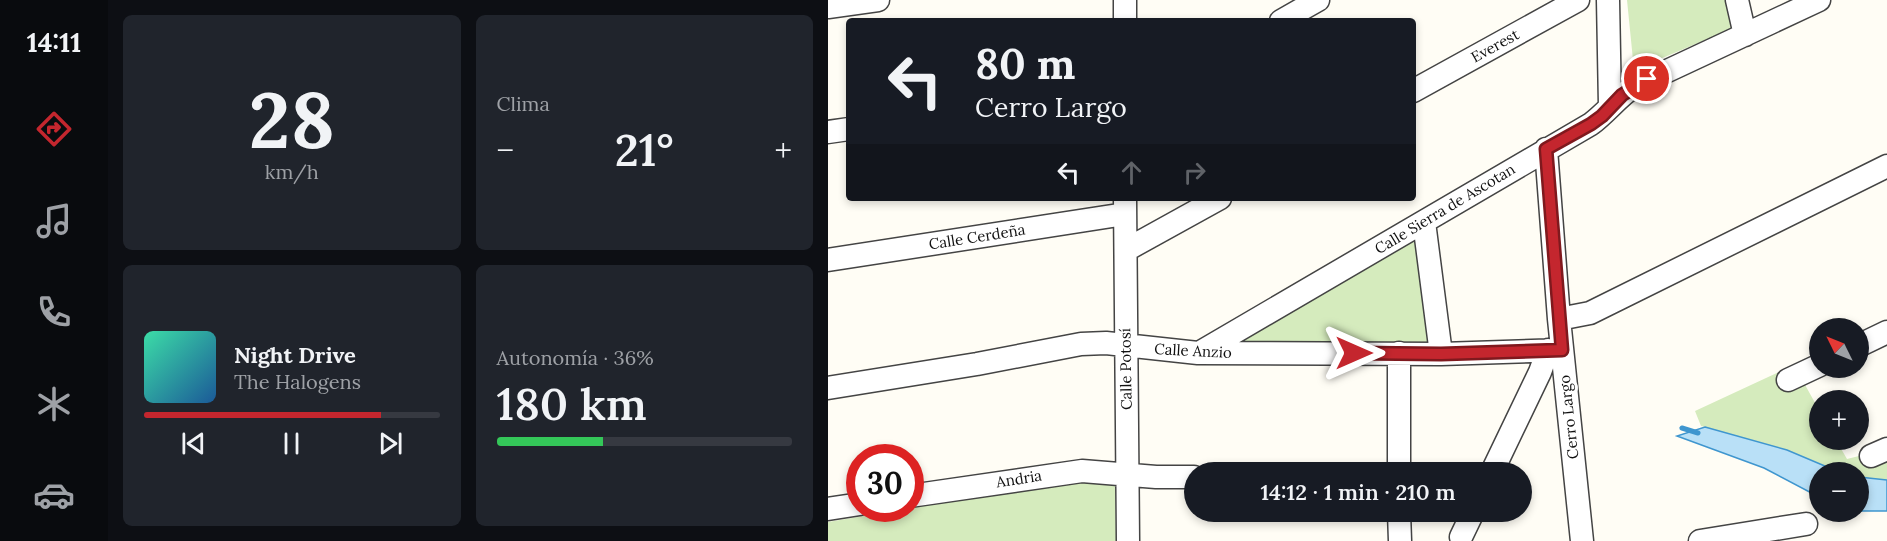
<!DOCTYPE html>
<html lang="es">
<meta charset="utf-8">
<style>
body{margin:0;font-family:Lora,serif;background:#20242c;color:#f1f3f6;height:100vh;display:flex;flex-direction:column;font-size:22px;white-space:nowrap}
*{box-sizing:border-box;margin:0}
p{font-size:20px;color:#9ea1a6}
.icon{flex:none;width:33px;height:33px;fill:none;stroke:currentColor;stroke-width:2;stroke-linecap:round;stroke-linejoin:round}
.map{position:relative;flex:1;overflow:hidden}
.sheet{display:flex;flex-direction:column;gap:15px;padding:15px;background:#0d0f14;width:720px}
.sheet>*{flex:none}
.top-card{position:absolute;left:18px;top:18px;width:570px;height:183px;border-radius:6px;box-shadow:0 3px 9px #0003;background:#171b24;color:#f1f3f6;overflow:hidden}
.needle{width:39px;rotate:313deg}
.controls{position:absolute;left:981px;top:318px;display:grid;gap:12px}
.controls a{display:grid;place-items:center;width:60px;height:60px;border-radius:50%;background:#171b24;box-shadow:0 3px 9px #0003;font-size:30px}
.speed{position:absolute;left:18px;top:444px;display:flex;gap:12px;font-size:30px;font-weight:700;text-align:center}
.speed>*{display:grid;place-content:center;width:78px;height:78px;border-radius:50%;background:#171b24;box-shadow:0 3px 9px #0003;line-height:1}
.speed .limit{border:9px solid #d22;background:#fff;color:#111}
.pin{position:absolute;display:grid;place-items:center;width:51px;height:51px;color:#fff;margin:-26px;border:3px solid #fff;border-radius:50%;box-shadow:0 2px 6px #0007}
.me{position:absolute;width:66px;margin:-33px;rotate:90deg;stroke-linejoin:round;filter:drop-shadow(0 0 4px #0008)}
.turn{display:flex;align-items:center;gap:21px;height:126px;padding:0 30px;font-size:27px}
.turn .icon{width:78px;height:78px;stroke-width:2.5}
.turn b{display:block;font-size:42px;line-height:51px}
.lanes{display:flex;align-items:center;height:57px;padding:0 30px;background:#0003;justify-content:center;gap:30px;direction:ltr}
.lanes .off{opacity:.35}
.big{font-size:45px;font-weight:600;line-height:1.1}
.sheet .widget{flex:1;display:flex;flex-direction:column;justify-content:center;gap:9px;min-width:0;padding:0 21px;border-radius:9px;background:#20242c}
.sheet .dial{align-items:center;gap:0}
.dial b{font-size:78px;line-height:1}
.song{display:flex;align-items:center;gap:18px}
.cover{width:72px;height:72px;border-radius:9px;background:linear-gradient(135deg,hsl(160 70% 55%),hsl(210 70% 35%))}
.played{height:6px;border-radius:3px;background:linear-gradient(90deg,#c4262e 80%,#363941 80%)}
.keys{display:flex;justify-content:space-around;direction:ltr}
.heat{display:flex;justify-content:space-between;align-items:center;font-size:33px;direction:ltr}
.charge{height:9px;border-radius:4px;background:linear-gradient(90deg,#34c759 36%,#363941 0)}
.sheet .tiles{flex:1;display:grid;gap:15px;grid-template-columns:repeat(2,1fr)}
.trip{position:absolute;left:356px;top:462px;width:348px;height:60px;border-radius:30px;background:#171b24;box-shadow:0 3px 9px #0003;font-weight:600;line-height:60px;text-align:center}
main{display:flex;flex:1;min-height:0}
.dock{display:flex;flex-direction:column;width:108px;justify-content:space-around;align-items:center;background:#090b0e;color:#9ea1a6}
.dock .icon{width:42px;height:42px}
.dock .on{color:#c4262e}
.dock b{font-size:27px;color:#f1f3f6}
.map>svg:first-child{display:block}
.green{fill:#d5ebbd}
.water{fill:#b9e0f7;stroke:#3f96cf;stroke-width:1.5}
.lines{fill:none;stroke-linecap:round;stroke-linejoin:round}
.stream{stroke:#3f96cf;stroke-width:5}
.minor-casing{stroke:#444;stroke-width:25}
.minor{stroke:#fff;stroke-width:22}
.route-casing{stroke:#7f191e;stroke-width:15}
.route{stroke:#c4262e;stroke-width:10}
.labels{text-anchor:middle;stroke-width:6;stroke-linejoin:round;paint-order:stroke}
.street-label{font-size:15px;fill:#111;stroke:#fff}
</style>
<main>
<nav class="dock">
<b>14:11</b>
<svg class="icon on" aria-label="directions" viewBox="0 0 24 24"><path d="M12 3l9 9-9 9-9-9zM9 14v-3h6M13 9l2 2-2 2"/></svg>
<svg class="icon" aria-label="music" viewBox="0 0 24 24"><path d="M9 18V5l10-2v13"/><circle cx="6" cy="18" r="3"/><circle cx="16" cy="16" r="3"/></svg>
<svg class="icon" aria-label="phone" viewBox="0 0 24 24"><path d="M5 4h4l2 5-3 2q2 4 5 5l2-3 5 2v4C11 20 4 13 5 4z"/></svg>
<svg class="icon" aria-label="climate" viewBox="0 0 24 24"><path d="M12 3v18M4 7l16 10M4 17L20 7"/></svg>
<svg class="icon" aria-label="car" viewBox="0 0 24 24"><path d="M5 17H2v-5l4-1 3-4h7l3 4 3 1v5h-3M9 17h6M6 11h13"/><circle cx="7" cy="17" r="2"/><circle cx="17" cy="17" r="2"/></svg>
</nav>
<section class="sheet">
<div class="tiles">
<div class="widget dial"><b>28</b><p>km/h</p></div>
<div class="widget"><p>Clima</p>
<div class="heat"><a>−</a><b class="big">21°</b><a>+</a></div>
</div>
<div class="widget">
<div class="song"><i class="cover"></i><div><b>Night Drive</b><p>The Halogens</p></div></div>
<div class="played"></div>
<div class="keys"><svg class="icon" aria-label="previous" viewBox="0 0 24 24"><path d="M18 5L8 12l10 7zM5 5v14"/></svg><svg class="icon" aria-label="pause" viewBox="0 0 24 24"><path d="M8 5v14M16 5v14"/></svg><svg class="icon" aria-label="next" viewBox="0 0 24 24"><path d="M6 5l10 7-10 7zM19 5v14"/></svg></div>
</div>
<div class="widget"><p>Autonomía · 36%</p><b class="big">180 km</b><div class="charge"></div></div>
</div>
</section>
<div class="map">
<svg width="1059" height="541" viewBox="0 0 1059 541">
<rect width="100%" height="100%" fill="#fffdf5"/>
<path class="green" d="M799,0h105l6,26 -104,44z
M594,234l11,110 -216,4z
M966,365l25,45 1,30h16l11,19 40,-10v31l-28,-3 -1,-5h-20l-51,-22 -86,-24 -6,-15z
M272,476l15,2 1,63h-288v-19z"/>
<path class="water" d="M877,427l82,23 52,22h-19l-1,25 -55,-29 -87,-32z
M1031,477l28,3v31h-28z"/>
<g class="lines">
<path class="stream" d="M854,428l16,5"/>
<defs>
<path id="minor" d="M780,0l2,106
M909,0l8,35
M0,7l50,-7
M297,21v-21
M453,21l37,-21
M585,91l165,-91
M0,132l21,-3
M718,149l13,170 23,222
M297,198l3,343
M596,222l17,132
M298,250l94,-52
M0,260l297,-46
M731,319l31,-6 297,-147
M1030,346l29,-14
M371,353l392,-229c15,-11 26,-26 42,-37l186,-87
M571,353v119
M960,380l32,-15
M0,388l149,-24 104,-20 25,-1 92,10 243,1 121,-4
M1043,456l16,-7
M664,472l48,-100 8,-22
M82,496l172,-25 74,6h38
M0,509l32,-5
M571,512l1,29
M633,537l12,-25
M872,541l106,-17"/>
</defs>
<use href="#minor" class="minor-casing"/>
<use href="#minor" class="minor"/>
</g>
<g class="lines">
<defs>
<path id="route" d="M526,353l87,1 121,-4 -16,-201 45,-25 11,-8 20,-21 25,-16"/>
</defs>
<use href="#route" class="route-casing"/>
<use href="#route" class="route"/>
</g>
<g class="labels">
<g class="street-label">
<text transform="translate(667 46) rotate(-29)" y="5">Everest</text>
<text transform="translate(617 209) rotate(-31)" y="5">Calle Sierra de Ascotan</text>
<text transform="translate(149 237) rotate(-9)" y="5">Calle Cerdeña</text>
<text transform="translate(365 351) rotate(3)" y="5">Calle Anzio</text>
<text transform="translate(298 369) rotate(-91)" y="5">Calle Potosí</text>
<text transform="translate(741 417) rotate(-96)" y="5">Cerro Largo</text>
<text transform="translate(191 479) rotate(-9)" y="5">Andria</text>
</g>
</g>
</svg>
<div class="controls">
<a><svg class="needle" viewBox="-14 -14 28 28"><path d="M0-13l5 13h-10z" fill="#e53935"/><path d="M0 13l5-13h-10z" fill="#9ea1a6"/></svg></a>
<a>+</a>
<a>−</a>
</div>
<div class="speed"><div class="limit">30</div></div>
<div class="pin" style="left:819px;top:79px;background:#d93025"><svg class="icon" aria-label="arrive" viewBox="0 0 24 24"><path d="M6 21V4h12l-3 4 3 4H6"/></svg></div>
<svg class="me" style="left:526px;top:353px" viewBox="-20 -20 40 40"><path d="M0-17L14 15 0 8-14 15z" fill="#c4262e" stroke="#fff" stroke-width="4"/></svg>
<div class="trip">14:12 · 1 min · 210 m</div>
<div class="top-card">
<div class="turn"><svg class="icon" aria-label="left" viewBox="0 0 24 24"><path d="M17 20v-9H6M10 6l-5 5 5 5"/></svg><div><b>80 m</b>Cerro Largo</div></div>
<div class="lanes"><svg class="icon" aria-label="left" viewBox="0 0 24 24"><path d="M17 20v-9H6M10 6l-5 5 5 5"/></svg><svg class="icon off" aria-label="ahead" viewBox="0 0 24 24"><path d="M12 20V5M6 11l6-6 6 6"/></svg><svg class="icon off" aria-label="right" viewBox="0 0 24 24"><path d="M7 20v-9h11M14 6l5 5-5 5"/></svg></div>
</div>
</div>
</main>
